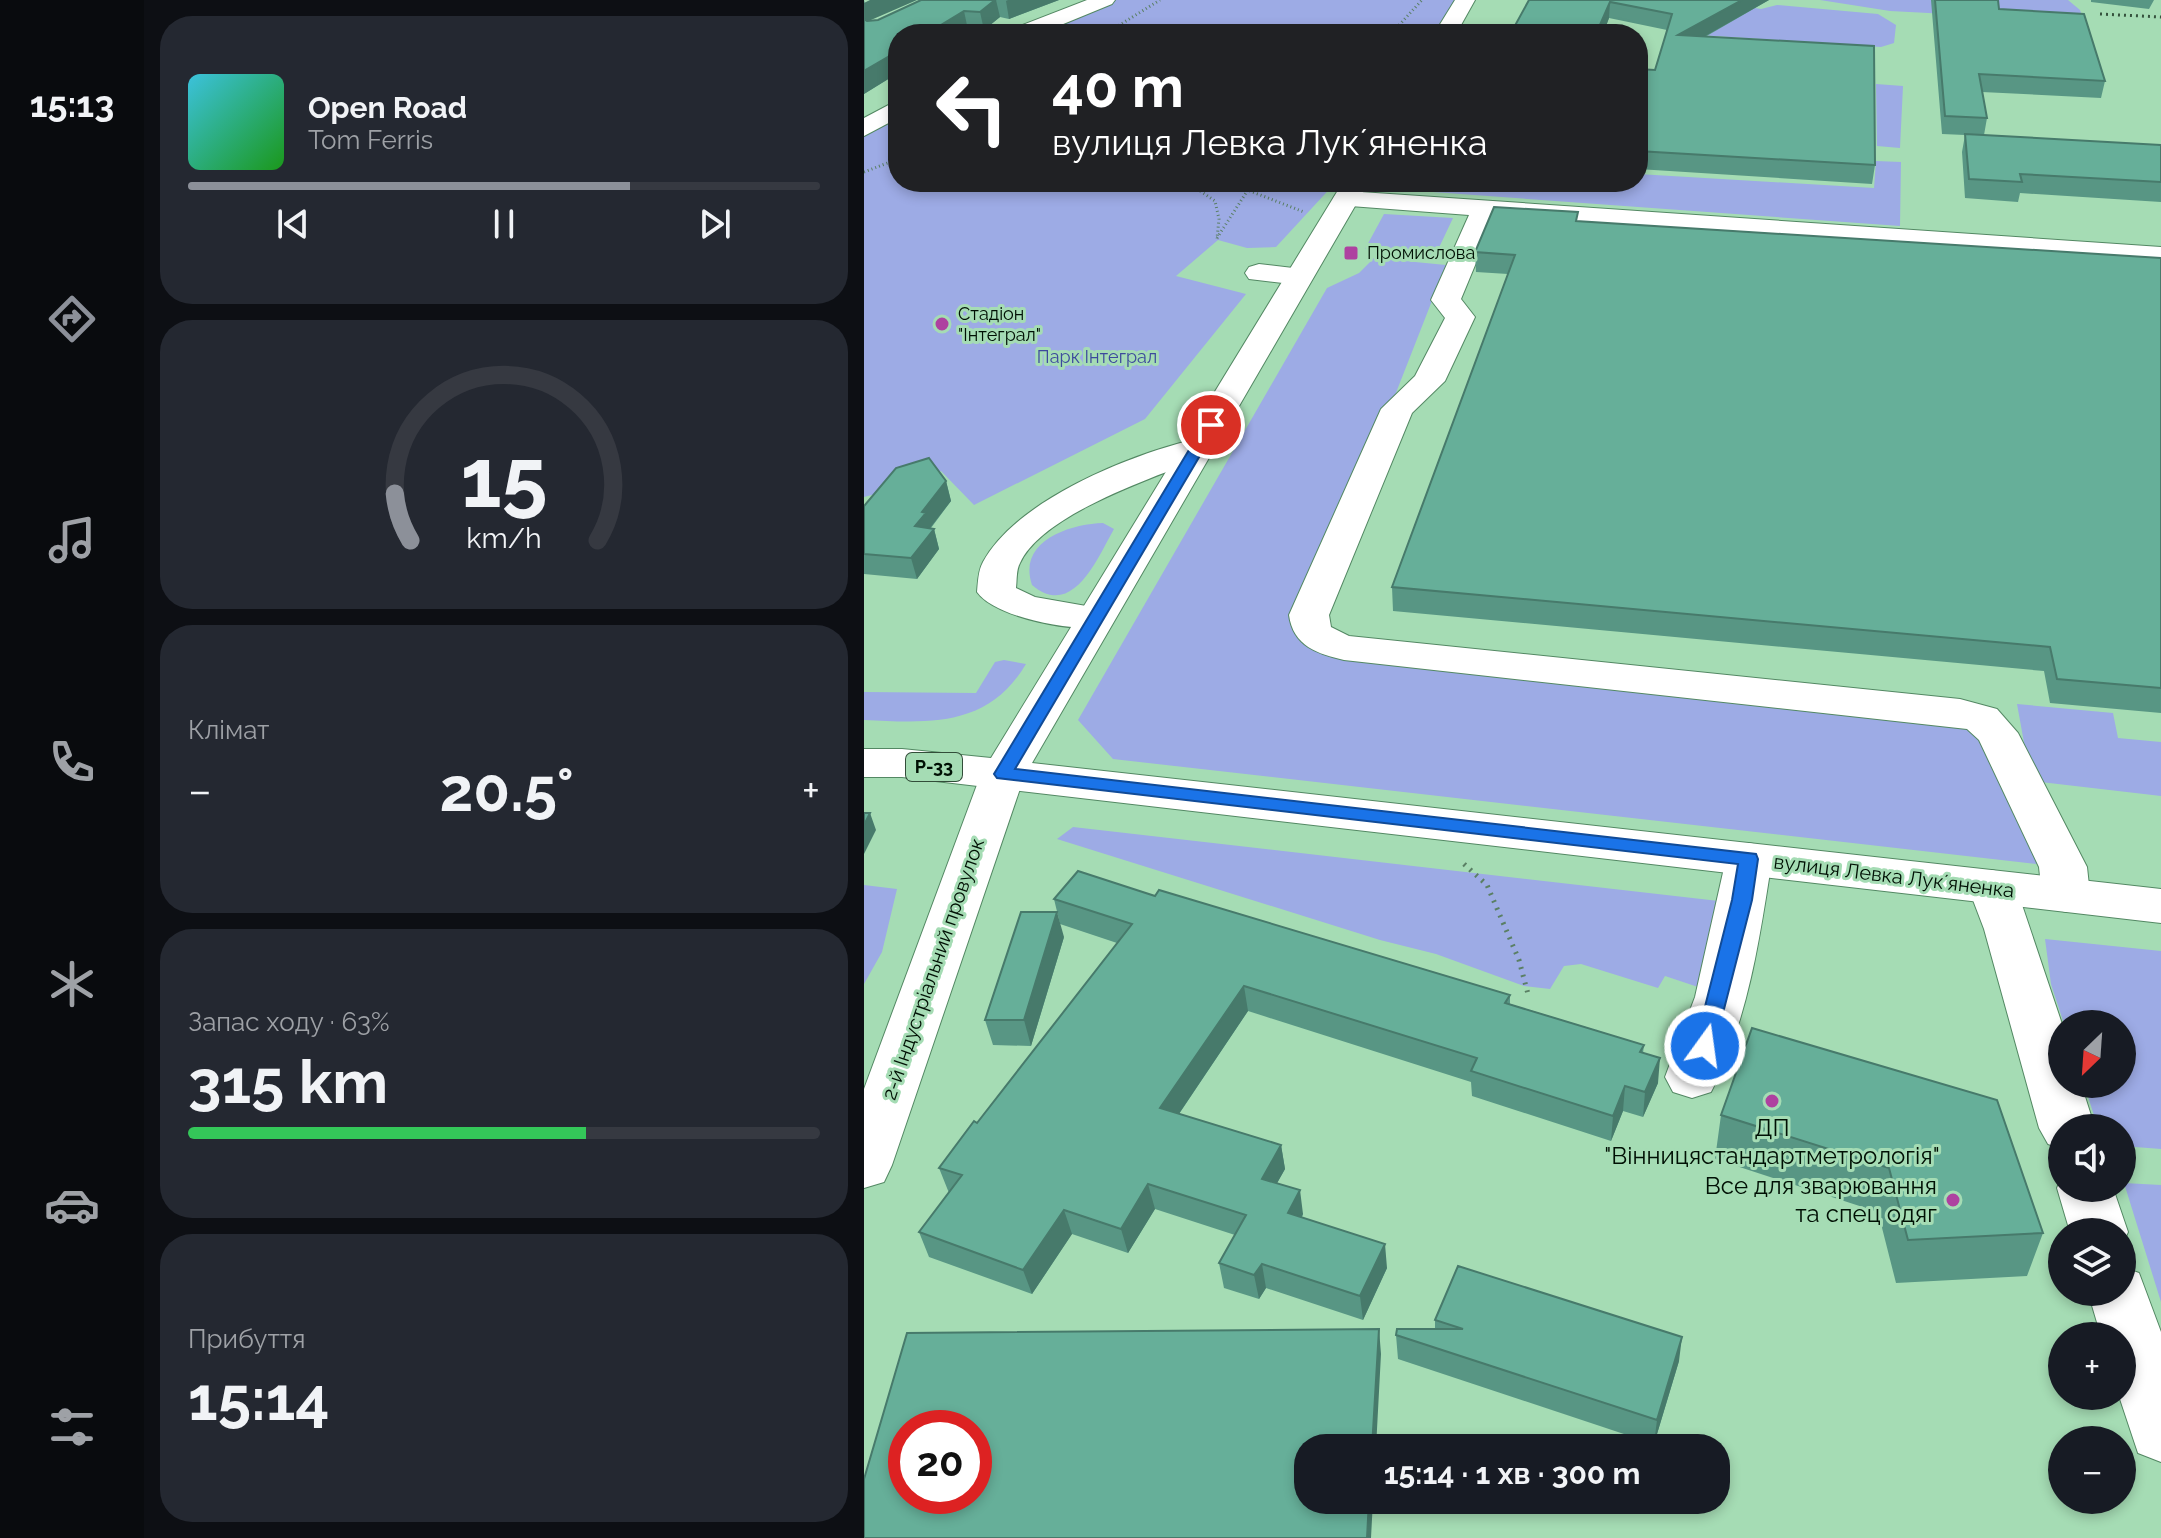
<!DOCTYPE html>
<html lang="uk">
<meta charset="utf-8">
<style>
body{margin:0;font-family:Raleway,sans-serif;background:#242831;color:#f1f3f6;height:100vh;display:flex;flex-direction:column;font-size:30px;white-space:nowrap}
*{box-sizing:border-box;margin:0}
p{font-size:26px;color:#9ea1a6}
.icon{flex:none;width:44px;height:44px;fill:none;stroke:currentColor;stroke-width:2;stroke-linecap:round;stroke-linejoin:round}
.map{position:relative;flex:1;overflow:hidden}
.details{display:flex;flex-direction:column;gap:16px;padding:16px;background:#0d0f14;width:720px}
.details>*{flex:none}
.banner{position:absolute;left:24px;top:24px;width:760px;height:168px;border-radius:32px;box-shadow:0 4px 12px #0003;background:#202124;color:#fff;overflow:hidden}
.needle{width:52px;rotate:205deg}
.fabs{position:absolute;left:1184px;top:1010px;display:grid;gap:16px}
.fabs a{display:grid;place-items:center;width:88px;height:88px;border-radius:50%;background:#171b24;box-shadow:0 4px 12px #0003;font-size:40px}
.speed{position:absolute;left:24px;top:1410px;display:flex;gap:16px;font-size:40px;font-weight:700;text-align:center}
.speed>*{display:grid;place-content:center;width:104px;height:104px;border-radius:50%;background:#171b24;box-shadow:0 4px 12px #0003;line-height:1}
.speed .limit{border:12px solid #d22;background:#fff;color:#111}
.pin{position:absolute;display:grid;place-items:center;width:68px;height:68px;color:#fff;margin:-34px;border:4px solid #fff;border-radius:50%;box-shadow:0 2px 8px #0007}
.me{position:absolute;width:88px;margin:-44px;rotate:14deg;stroke-linejoin:round;filter:drop-shadow(0 0 6px #0008)}
.turn{display:flex;align-items:center;gap:28px;height:168px;padding:0 32px;font-size:36px}
.turn .icon{width:104px;height:104px;stroke-width:2.5}
.turn b{display:block;font-size:56px;line-height:68px}
.big{font-size:60px;font-weight:700;line-height:1.1}
.details .tile{flex:1;display:flex;flex-direction:column;justify-content:center;gap:12px;min-width:0;padding:0 28px;border-radius:32px;background:#242831}
.details .dial{align-items:center;gap:0}
.dial svg{height:208px;overflow:visible;fill:none;stroke:#363941;stroke-width:7;stroke-linecap:round;text-anchor:middle}
.dial text{fill:#f1f3f6;stroke:none}
.song{display:flex;align-items:center;gap:24px}
.cover{width:96px;height:96px;border-radius:12px;background:linear-gradient(135deg,hsl(190 70% 55%),hsl(120 70% 35%))}
.played{height:8px;border-radius:4px;background:linear-gradient(90deg,#8c9099 70%,#363941 70%)}
.keys{display:flex;justify-content:space-around;direction:ltr}
.heat{display:flex;justify-content:space-between;align-items:center;font-size:44px;direction:ltr}
.charge{height:12px;border-radius:6px;background:linear-gradient(90deg,#34c759 63%,#363941 0)}
.trip{position:absolute;left:430px;top:1434px;width:436px;height:80px;border-radius:32px;background:#171b24;box-shadow:0 4px 12px #0003;font-weight:700;line-height:80px;text-align:center}
main{display:flex;flex:1;min-height:0}
.dock{display:flex;flex-direction:column;width:144px;justify-content:space-around;align-items:center;background:#090b0e;color:#9ea1a6}
.dock .icon{width:56px;height:56px}
.dock .selected{color:#8c9099}
.dock b{font-size:36px;color:#f1f3f6}
.map>svg:first-child{display:block}
.green{fill:#9dabe5}
.lines{fill:none;stroke-linecap:round;stroke-linejoin:round}
.minor-casing{stroke:#538863;stroke-width:2}
.major-casing{stroke:#538863;stroke-width:2}
.path-far1{stroke:#5a7f64;stroke-width:3;stroke-dasharray:1 3;stroke-linecap:butt}
.path{stroke:#5a7f64;stroke-width:5;stroke-dasharray:2 6;stroke-linecap:butt}
.minor{fill:#fff;fill-rule:evenodd}
.major{fill:#fff;fill-rule:evenodd}
.rail{stroke:#35523d;stroke-width:3;stroke-dasharray:2 4;stroke-linecap:butt}
.wall{fill:#589684}
.shaded-wall{fill:#477a6b}
.building{fill:#66af99;stroke:#477a6b;stroke-width:2;fill-rule:evenodd}
.route{fill:#1a73e8;stroke:#114b97;stroke-width:2}
.poi-dot{fill:#ae41a0;stroke:#a5dcb4;stroke-width:3}
.labels{text-anchor:middle;stroke-width:6;stroke-linejoin:round;paint-order:stroke}
.far-poi-label{font-size:18px;fill:#001004;stroke:#a5dcb4;text-anchor:start}
.far-park-label{font-size:18px;fill:#3c499d;stroke:#a5dcb4}
.shield{fill:#a5dcb4;stroke:#324d39;stroke-width:2}
.shield-label{font-size:18px;font-weight:bold;fill:#001004}
.street-label{font-size:20px;fill:#001004;stroke:#a5dcb4}
.near-poi-label{font-size:24px;fill:#001004;stroke:#a5dcb4}
</style>
<main>
<nav class="dock">
<b>15:13</b>
<svg class="icon selected" aria-label="directions" viewBox="0 0 24 24"><path d="M12 3l9 9-9 9-9-9zM9 14v-3h6M13 9l2 2-2 2"/></svg>
<svg class="icon" aria-label="music" viewBox="0 0 24 24"><path d="M9 18V5l10-2v13"/><circle cx="6" cy="18" r="3"/><circle cx="16" cy="16" r="3"/></svg>
<svg class="icon" aria-label="phone" viewBox="0 0 24 24"><path d="M5 4h4l2 5-3 2q2 4 5 5l2-3 5 2v4C11 20 4 13 5 4z"/></svg>
<svg class="icon" aria-label="climate" viewBox="0 0 24 24"><path d="M12 3v18M4 7l16 10M4 17L20 7"/></svg>
<svg class="icon" aria-label="car" viewBox="0 0 24 24"><path d="M5 17H2v-5l4-1 3-4h7l3 4 3 1v5h-3M9 17h6M6 11h13"/><circle cx="7" cy="17" r="2"/><circle cx="17" cy="17" r="2"/></svg>
<svg class="icon" aria-label="filters" viewBox="0 0 24 24"><path d="M4 7h16M4 17h16"/><circle cx="9" cy="7" r="2"/><circle cx="15" cy="17" r="2"/></svg>
</nav>
<section class="details">
<div class="tile">
<div class="song"><i class="cover"></i><div><b>Open Road</b><p>Tom Ferris</p></div></div>
<div class="played"></div>
<div class="keys"><svg class="icon" aria-label="previous" viewBox="0 0 24 24"><path d="M18 5L8 12l10 7zM5 5v14"/></svg><svg class="icon" aria-label="pause" viewBox="0 0 24 24"><path d="M8 5v14M16 5v14"/></svg><svg class="icon" aria-label="next" viewBox="0 0 24 24"><path d="M6 5l10 7-10 7zM19 5v14"/></svg></div>
</div>
<div class="tile dial"><svg viewBox="0 0 100 80">
<path d="M14 69A42 42 0 1 1 86 69"/>
<path d="M14 69A42 42 0 0 1 8 51" stroke="#8c9099"/>
<text x="50" y="56" font-size="32" font-weight="700">15</text>
<text x="50" y="72" font-size="11">km/h</text>
</svg></div>
<div class="tile"><p>Клімат</p>
<div class="heat"><a>−</a><b class="big">20.5°</b><a>+</a></div>
</div>
<div class="tile"><p>Запас ходу · 63%</p><b class="big">315 km</b><div class="charge"></div></div>
<div class="tile"><p>Прибуття</p><b class="big">15:14</b></div>
</section>
<div class="map">
<svg width="1297" height="1538" viewBox="0 0 1297 1538">
<rect width="100%" height="100%" fill="#a5dcb4"/>
<path class="green" d="M243,0h348l-20,34h-414z
M956,0h248l12,10 2,6 -22,4 -170,-9z
M860,3l37,6 16,-4 101,9 18,11 -2,18 -13,4 -182,-12z
M1012,84l27,2 -3,62 -23,-2z
M34,107v75h438l-60,65 -29,1 -29,-8 -42,36 70,18 -101,125 -171,86 -33,-34 -46,18 -31,8v-368z
M1012,161l25,1 -1,64 -509,-37 2,-7h245v-8l236,14z
M520,214l69,4 -17,36 -71,-5z
M510,258l72,7 -137,350 6,21 657,79 91,152 -950,-108 -35,-39 249,-432 32,-15z
M239,523l11,6c-16,28 -41,91 -82,56 -15,-44 38,-61 71,-62z
M140,660l22,4c-38,64 -97,59 -162,56v-28l112,1 19,-31z
M1153,704l96,9 5,25 43,4v54l-130,-15z
M209,827l672,77 -31,-1 7,7 -20,78 -36,-12 -7,12 -77,-24 -17,2 -14,23 -26,-3 -88,-32 -56,-14 -323,-101z
M0,885l33,4 -15,63 -18,32z
M1181,939l116,12v198l-39,-3v-18h-24l-14,-44h38v-60h-58l-13,-40z
M1260,1183l37,2v117z"/>
<g class="lines">
<defs>
<path id="minor" d="M223,0h28l-3,4 -73,30h-30l3,-5z
M34,100v18l-34,18v-18z
M482,191l815,56v16l-666,-46 -34,82 14,18 -30,64 -33,32 -83,202 2,12 18,9 611,63 37,10 21,24 69,134 3,28 -7,12 -17,5 -17,-5 -7,-12 -3,-28 -60,-127 -12,-11 -623,-69c-26,-6 -51,-14 -55,-45l92,-206 34,-33 30,-58 -14,-18 38,-85 -132,-10 -4,-6 4,-6z
M395,264l51,6 4,6 -4,6 -10,3 -51,-6 -4,-6 4,-6z
M332,439l12,3 5,7 -5,7c-50,20 -165,57 -188,107 -4,7 -3,17 -4,25l19,9 74,13 6,8 -6,8c-30,8 -114,-8 -132,-34 1,-10 1,-21 6,-30 34,-62 146,-107 213,-123z
M139,759l16,5 6,10 -133,391 -8,17 -20,6v-99l117,-315 6,-10z
M885,843l17,4 6,12c-12,78 -24,162 -61,233l-19,6 -19,-6 -8,-15 30,-80 31,-138 6,-12z
M1128,870l17,5 7,12 46,137v60h19l14,44h-33v21l-14,-5 -9,-16 -55,-199 -16,-42 7,-12z
M1198,1177v11h51l15,44 -6,13v-13h-52l-13,-44z
M1258,1267l17,6 22,59v130l-23,-9 -19,-57h3v-60h-21l-13,-44h34z"/>
<path id="major" d="M591,0h20l-19,34h-22z
M479,182h26l-337,581 1129,126v34l-1158,-134 -101,-12h-38v-28h38l89,9z"/>
</defs>
<use href="#minor" class="minor-casing"/>
<use href="#major" class="major-casing"/>
<path class="path-far1" d="M241,34l55,-34
M527,34l31,-34
M0,172l34,-13
M323,182l28,19 4,18 -2,20
M363,182l77,30
M353,238l36,-56"/>
<path class="path" d="M600,864l23,21 32,75 9,34"/>
<use href="#minor" class="minor"/>
<use href="#major" class="major"/>
<path class="rail" d="M1236,14l61,3"/>
</g>
<path class="wall" d="M0,0l6,21 8,-1 43,-20h138l-50,19 -9,-2 -16,13h-16l-7,4h-63v39l-34,21z
M665,0h240l-64,37 170,128 -3,19 -234,-15v-100l17,1 12,-40 -58,-12 -6,16h-91v-3z
M1067,0h67l1,9 106,72 -4,17 -119,-6 5,26 -3,17 177,10v57l-141,-9 -2,9 -53,-4 -3,-46 3,-17 -23,-1z
M1227,0h63l-5,9 -58,-7z
M714,221l583,37v455l-111,-10 -6,-32 -651,-60 -1,-24 116,-313 -32,-2 -1,-20z
M82,481l5,20 -20,27 3,1 5,20 -22,30 -53,-5v-68z
M291,896l355,99v9l134,41 -1,8 15,30 -15,34 -20,-6 -12,30 -139,-45 -1,-14 -223,-71 -69,103 102,31 4,24 -8,14 26,31 -1,3 85,51 -24,52 -97,-32 -7,11 -35,-11 -5,-25 16,-28 -80,-26 -27,44 -56,-19 -40,60 -103,-37 -10,-25 30,-39 -10,-25 38,-45 140,-180 -57,-19 -6,-25z
M200,937l-33,109 -38,-1 -8,-25z
M888,1028l291,205 -16,43 -131,7 -18,-71 -163,-53 6,-44z
M571,1320l244,41 -25,83 -256,-85 -2,-24 39,-6z"/>
<path class="shaded-wall" d="M6,0h47l-53,23v-20z
M131,0h1l4,17 -16,13 -4,-18z
M144,0h51l-50,19 -3,-18z
M878,0h27l-92,52 1,-17z
M746,2l-1,16 -6,16h-7z
M100,11l4,19 -7,4h-35z
M34,51v22l-34,21v-23z
M82,481l5,20 -21,27 4,1 5,20 -22,30 -6,-21 4,-32 7,-14z
M6,813l6,17 -12,24v-29z
M193,912l7,25 -33,109 -7,-26z
M380,986l4,25 -82,122 -6,-25z
M796,1058l-2,25 -15,34 2,-25z
M761,1086l-2,25 -12,30 2,-25z
M417,1145l4,24 -19,34 -4,-24z
M284,1184l7,25 -27,44 -7,-24z
M436,1190l3,24 -12,24 -3,-25z
M200,1210l8,24 -40,60 -9,-24z
M521,1244l2,24 -24,52 -3,-24z
M398,1264l4,24 -7,11 -5,-24z
M515,1329l2,25 -5,94h-4z
M818,1337l-3,24 -25,83 3,-24z
M505,1500h4l-2,38h-4z"/>
<path class="building" d="M57,0h74l-15,12 -16,-1 -38,23h-28v17l-34,20v-52l3,2 11,-1z
M665,0h213l-64,35 196,11 1,119 -237,-14v-21l5,-14 -5,-1v-46l17,1 17,-56 -62,-12 -14,32h-50l1,-2 -35,-1z
M1071,0h63l1,9 85,5 21,67 -126,-7 8,44 -42,-2z
M1101,134l196,11v37l-141,-8 2,8 -53,-3z
M630,207l84,5 -2,9 585,37v430l-104,-9 -7,-32 -658,-60 123,-332 -40,-3z
M65,458l17,23 -24,31 4,1 -11,13 19,3 -23,29 -47,-4v-48l32,-38z
M0,813h6l-6,12z
M214,871l77,25 4,-6 351,105 -5,8 139,42 -4,7 20,6 -15,34 -20,-6 -12,30 -142,-45 6,-13 -233,-72 -84,122 121,37 -19,34 38,11 -12,23 97,31 -25,52 -98,-32 -8,11 -35,-12 27,-48 -98,-31 -27,45 -57,-19 -41,60 -104,-38 43,-57 -23,-7 35,-47 3,2 155,-199 -78,-25z
M157,912h36l-33,108h-39z
M888,1028l245,72 46,133 -135,7 -19,-72 -168,-53z
M594,1266l224,71 -25,83 -261,-85 1,-6h66l-28,-9z
M515,1329l-7,119h-64v52h61l-2,38h-503v-59l43,-146zM42,1428h68v68h-68z"/>
<path class="route" d="M347,421l7,4 -203,344 741,85 2,5 -6,41 -39,152 -8,2 -7,-2 -3,-6 37,-146 6,-36 -741,-86 -3,-4 210,-349z"/>
<g class="poi-dot">
<rect x="479" y="245" width="16" height="16" rx="4"/>
<circle cx="78" cy="324" r="8"/>
<circle cx="908" cy="1101" r="8"/>
<circle cx="1089" cy="1200" r="8"/>
</g>
<g class="labels">
<g class="far-poi-label">
<text x="503" y="259">Промислова</text>
<text x="94" y="320">Стадіон<tspan x="94" dy="21">"Інтеграл"</tspan></text>
</g>
<g class="far-park-label">
<text x="233" y="363">Парк Інтеграл</text>
</g>
<rect class="shield" x="42" y="753" width="56" height="28" rx="6"/>
<g class="shield-label">
<text x="70" y="773">Р-33</text>
</g>
<g class="street-label">
<text transform="translate(1030 876) rotate(7)" y="7">вулиця Левка Лукʼяненка</text>
<text transform="translate(69 969) rotate(-71)" y="7">2-й Індустріальний провулок</text>
</g>
<g class="near-poi-label">
<text x="908" y="1136">ДП<tspan x="908" dy="28">"Вінницястандартметрологія"</tspan></text>
<text x="1073" y="1194" text-anchor="end">Все для зварювання<tspan x="1073" dy="28">та спец одяг</tspan></text>
</g>
</g>
</svg>
<div class="fabs">
<a><svg class="needle" viewBox="-14 -14 28 28"><path d="M0-13l5 13h-10z" fill="#e53935"/><path d="M0 13l5-13h-10z" fill="#9ea1a6"/></svg></a>
<a><svg class="icon" aria-label="sound" viewBox="0 0 24 24"><path d="M4 9h4l5-4v14l-5-4H4zM17 9q2 3 0 6"/></svg></a>
<a><svg class="icon" aria-label="layers" viewBox="0 0 24 24"><path d="M12 4l9 5-9 5-9-5zM3 14l9 5 9-5"/></svg></a>
<a>+</a>
<a>−</a>
</div>
<div class="speed"><div class="limit">20</div></div>
<div class="pin" style="left:347px;top:425px;background:#d93025"><svg class="icon" aria-label="arrive" viewBox="0 0 24 24"><path d="M6 21V4h12l-3 4 3 4H6"/></svg></div>
<svg class="me" style="left:841px;top:1046px" viewBox="-20 -20 40 40"><circle r="17" fill="#1a73e8" stroke="#fff" stroke-width="3"/><path d="M0-11L8 9 0 5-8 9z" fill="#fff"/></svg>
<div class="trip">15:14 · 1 хв · 300 m</div>
<div class="banner">
<div class="turn"><svg class="icon" aria-label="left" viewBox="0 0 24 24"><path d="M17 20v-9H6M10 6l-5 5 5 5"/></svg><div><b>40 m</b>вулиця Левка Лукʼяненка</div></div>
</div>
</div>
</main>
